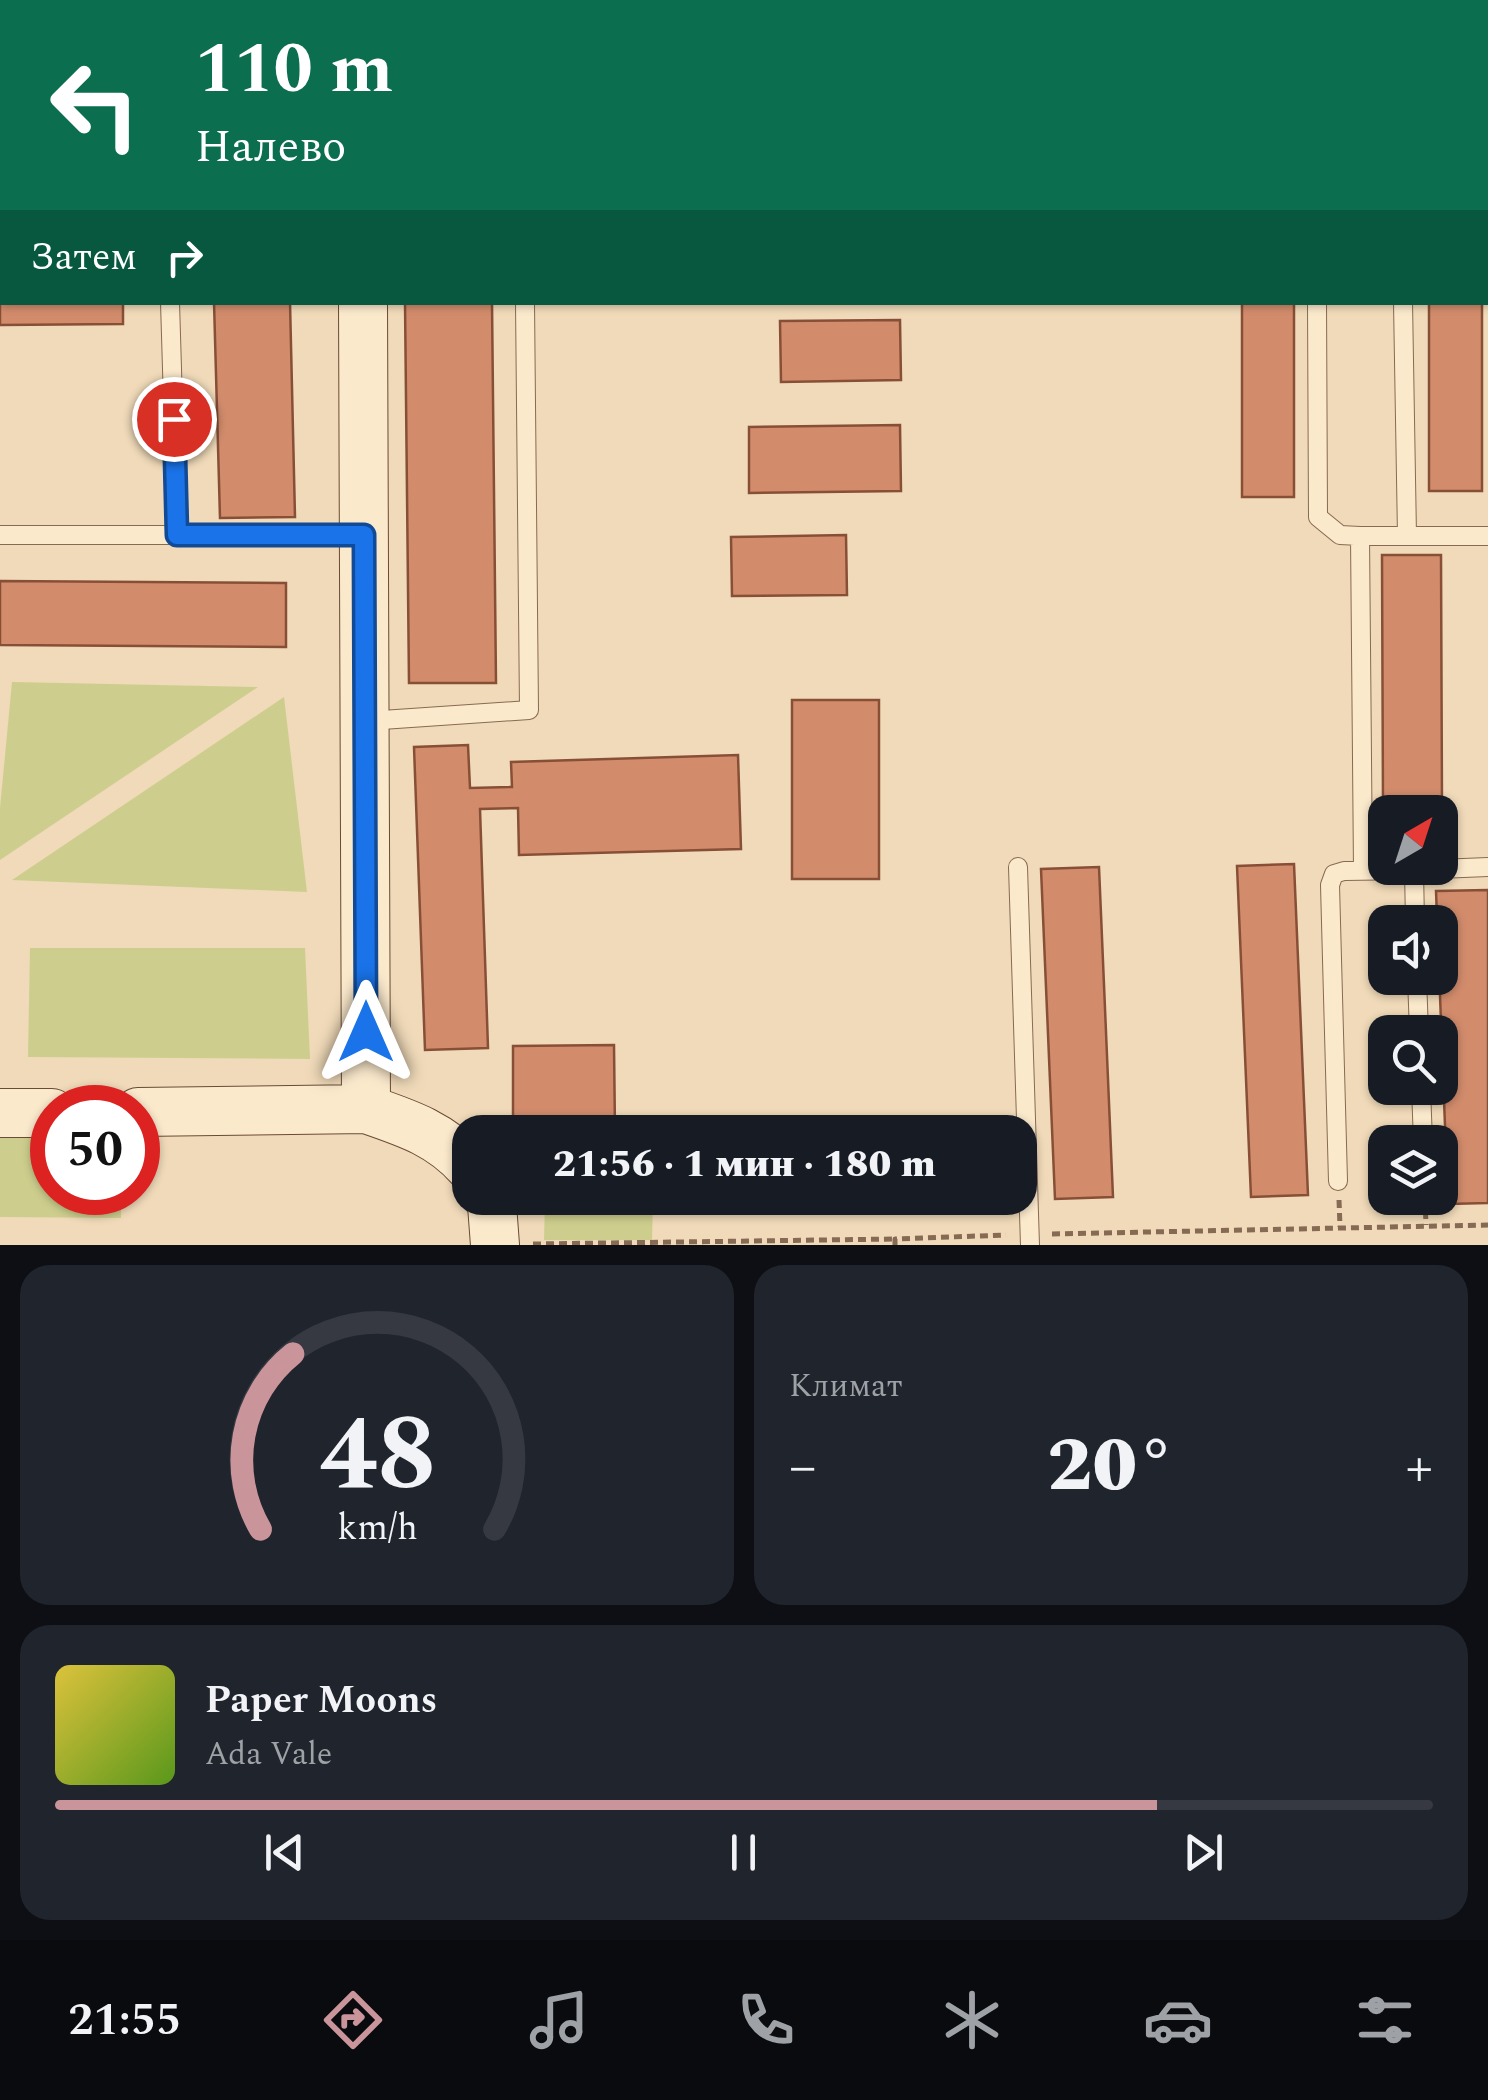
<!DOCTYPE html>
<html lang="ru">
<meta charset="utf-8">
<style>
body{margin:0;font-family:Spectral,serif;background:#20242c;color:#f1f3f6;height:100vh;display:flex;flex-direction:column;font-size:38px;white-space:nowrap}
*{box-sizing:border-box;margin:0}
p{font-size:32px;color:#9ea1a6}
.icon{flex:none;width:55px;height:55px;fill:none;stroke:currentColor;stroke-width:2;stroke-linecap:round;stroke-linejoin:round}
.map{position:relative;height:1245px;overflow:hidden}
.panel{display:flex;flex-direction:column;gap:20px;padding:20px;background:#0d0f14;flex:1}
.panel>*{flex:none}
.top-card{position:absolute;left:0px;top:0px;width:1490px;height:305px;box-shadow:0 2px 8px #0004;background:#0b6e4f;color:#fff;overflow:hidden}
.needle{width:65px;rotate:39deg}
.controls{position:absolute;left:1368px;top:795px;display:grid;gap:20px}
.controls a{display:grid;place-items:center;width:90px;height:90px;border-radius:20px;background:#171b24;box-shadow:0 2px 8px #0004;font-size:50px}
.speed{position:absolute;left:30px;top:1085px;display:flex;gap:20px;font-size:50px;font-weight:700;text-align:center}
.speed>*{display:grid;place-content:center;width:130px;height:130px;border-radius:50%;background:#171b24;box-shadow:0 2px 8px #0004;line-height:1}
.speed .limit{border:15px solid #d22;background:#fff;color:#111}
.pin{position:absolute;display:grid;place-items:center;width:85px;height:85px;color:#fff;margin:-42px;border:5px solid #fff;border-radius:50%;box-shadow:0 2px 10px #0007}
.me{position:absolute;width:110px;margin:-55px;rotate:0deg;stroke-linejoin:round;filter:drop-shadow(0 0 8px #0008)}
.turn{display:flex;align-items:center;gap:35px;height:210px;padding:0 30px;font-size:45px}
.turn .icon{width:130px;height:130px;stroke-width:2.5}
.turn b{display:block;font-size:70px;line-height:85px}
.then{display:flex;align-items:center;height:95px;padding:0 30px;background:#0003;gap:20px;font-size:38px}
.big{font-size:75px;font-weight:800;line-height:1.1}
.panel .tile{flex:1;display:flex;flex-direction:column;justify-content:center;gap:15px;min-width:0;padding:0 35px;border-radius:30px;background:#20242c}
.panel .dial{align-items:center;gap:0}
.dial svg{height:260px;overflow:visible;fill:none;stroke:#363941;stroke-width:7;stroke-linecap:round;text-anchor:middle}
.dial text{fill:#f1f3f6;stroke:none}
.song{display:flex;align-items:center;gap:30px}
.cover{width:120px;height:120px;border-radius:15px;background:linear-gradient(135deg,hsl(50 70% 55%),hsl(90 70% 35%))}
.played{height:10px;border-radius:5px;background:linear-gradient(90deg,#ca949b 80%,#363941 80%)}
.keys{display:flex;justify-content:space-around;direction:ltr}
.heat{display:flex;justify-content:space-between;align-items:center;font-size:55px;direction:ltr}
.panel .tiles{flex:1;display:grid;gap:20px;grid-template-columns:1fr 1fr}
.tile:last-child{grid-column:span 2}
.trip{position:absolute;left:452px;top:1115px;width:585px;height:100px;border-radius:30px;background:#171b24;box-shadow:0 2px 8px #0004;font-weight:800;line-height:100px;text-align:center}
.menu{display:flex;height:160px;justify-content:space-around;align-items:center;background:#090b0e;color:#9ea1a6}
.menu .icon{width:70px;height:70px}
.menu .active{color:#ca949b}
.menu b{font-size:45px;color:#f1f3f6}
.map>svg:first-child{display:block}
.green{fill:#cdce8d}
.building{fill:#d28c6c;stroke:#884f37;stroke-width:2.5}
.lines{fill:none;stroke-linecap:round;stroke-linejoin:round}
.service-casing{stroke:#876a53;stroke-width:20}
.secondary-casing{stroke:#694b36;stroke-width:50}
.path{stroke:#876a53;stroke-width:5;stroke-dasharray:8 5;stroke-linecap:butt}
.service{stroke:#fbe9cc;stroke-width:18}
.secondary{stroke:#fbe9cc;stroke-width:48}
.route-casing{stroke:#114b97;stroke-width:25}
.route{stroke:#1a73e8;stroke-width:18}
</style>
<div class="map">
<svg width="1488" height="1245" viewBox="0 0 1488 1245">
<rect width="100%" height="100%" fill="#f0dab9"/>
<path class="green" d="M12,682l246,5 -258,173v-52z
M284,697l23,195 -295,-12z
M30,948h275l5,111 -282,-2z
M0,1133h52v59l69,1v25l-121,-1z
M545,1198h108l-1,42h-108z"/>
<path class="building" d="M1251,0h130l2,2h-130z
M0,266l2,36h121v22l-123,1z
M214,302h76l5,215 -75,1z
M405,302h87l4,381h-87z
M1242,302h52v195h-52z
M1429,302h53v189h-53z
M900,320l1,60 -120,2 -1,-61z
M900,425l1,66 -152,2v-66z
M846,535l1,60 -115,1 -1,-59z
M1382,555h59l1,252h-59z
M0,581l286,2v64l-286,-2z
M792,700h87v179h-87z
M468,745l2,43 42,-1 -1,-25 227,-7 3,94 -222,6 -1,-47 -38,1 8,239 -63,2 -11,-303z
M1294,864l14,331 -57,2 -14,-331z
M1099,867l14,330 -58,2 -14,-330z
M1488,890v313l-40,1 -12,-313z
M614,1045l1,87h-102v-86z
M678,1198h306v2l-306,2z"/>
<g class="lines">
<defs>
<path id="service" d="M522,0v2
M735,0v2
M933,0v2
M1103,0l1,2
M0,4h2
M170,302l7,233
M1317,302l1,215 22,18 20,1
M1403,302l4,234
M0,535h364
M367,721l162,-11 -4,-408
M1018,867l12,378
M1363,870l-3,-334h128
M1415,922l-1,-52 74,-3
M1417,978l2,54
M1421,1088l2,54
M1338,1181l-8,-296 4,-11 10,-3 70,-1"/>
<path id="secondary" d="M362,0v2
M363,302l3,807c41,14 75,25 104,58
M138,1112l228,-3
M0,1113h52
M488,1198l4,7 3,40"/>
</defs>
<use href="#service" class="service-casing"/>
<use href="#secondary" class="secondary-casing"/>
<path class="path" d="M1425,1198l1,27
M1339,1200l1,27
M1052,1234l436,-9
M533,1244l362,-5
M895,1245v-6l111,-4"/>
<use href="#service" class="service"/>
<use href="#secondary" class="secondary"/>
</g>
<g class="lines">
<defs>
<path id="route" d="M174,419l3,116h187l2,497"/>
</defs>
<use href="#route" class="route-casing"/>
<use href="#route" class="route"/>
</g>
</svg>
<div class="controls">
<a><svg class="needle" viewBox="-14 -14 28 28"><path d="M0-13l5 13h-10z" fill="#e53935"/><path d="M0 13l5-13h-10z" fill="#9ea1a6"/></svg></a>
<a><svg class="icon" aria-label="sound" viewBox="0 0 24 24"><path d="M4 9h4l5-4v14l-5-4H4zM17 9q2 3 0 6"/></svg></a>
<a><svg class="icon" aria-label="search" viewBox="0 0 24 24"><circle cx="10" cy="10" r="6"/><path d="M15 15l6 6"/></svg></a>
<a><svg class="icon" aria-label="layers" viewBox="0 0 24 24"><path d="M12 4l9 5-9 5-9-5zM3 14l9 5 9-5"/></svg></a>
</div>
<div class="speed"><div class="limit">50</div></div>
<div class="pin" style="left:174px;top:419px;background:#d93025"><svg class="icon" aria-label="arrive" viewBox="0 0 24 24"><path d="M6 21V4h12l-3 4 3 4H6"/></svg></div>
<svg class="me" style="left:366px;top:1032px" viewBox="-20 -20 40 40"><path d="M0-17L14 15 0 8-14 15z" fill="#1a73e8" stroke="#fff" stroke-width="4"/></svg>
<div class="trip">21:56 · 1 мин · 180 m</div>
<div class="top-card">
<div class="turn"><svg class="icon" aria-label="left" viewBox="0 0 24 24"><path d="M17 20v-9H6M10 6l-5 5 5 5"/></svg><div><b>110 m</b>Налево</div></div>
<div class="then">Затем<svg class="icon" aria-label="right" viewBox="0 0 24 24"><path d="M7 20v-9h11M14 6l5 5-5 5"/></svg></div>
</div>
</div>
<section class="panel">
<div class="tiles">
<div class="tile dial"><svg viewBox="0 0 100 80">
<path d="M14 69A42 42 0 1 1 86 69"/>
<path d="M14 69A42 42 0 0 1 24 15" stroke="#ca949b"/>
<text x="50" y="56" font-size="32" font-weight="700">48</text>
<text x="50" y="72" font-size="11">km/h</text>
</svg></div>
<div class="tile"><p>Климат</p>
<div class="heat"><a>−</a><b class="big">20°</b><a>+</a></div>
</div>
<div class="tile">
<div class="song"><i class="cover"></i><div><b>Paper Moons</b><p>Ada Vale</p></div></div>
<div class="played"></div>
<div class="keys"><svg class="icon" aria-label="previous" viewBox="0 0 24 24"><path d="M18 5L8 12l10 7zM5 5v14"/></svg><svg class="icon" aria-label="pause" viewBox="0 0 24 24"><path d="M8 5v14M16 5v14"/></svg><svg class="icon" aria-label="next" viewBox="0 0 24 24"><path d="M6 5l10 7-10 7zM19 5v14"/></svg></div>
</div>
</div>
</section>
<nav class="menu">
<b>21:55</b>
<svg class="icon active" aria-label="directions" viewBox="0 0 24 24"><path d="M12 3l9 9-9 9-9-9zM9 14v-3h6M13 9l2 2-2 2"/></svg>
<svg class="icon" aria-label="music" viewBox="0 0 24 24"><path d="M9 18V5l10-2v13"/><circle cx="6" cy="18" r="3"/><circle cx="16" cy="16" r="3"/></svg>
<svg class="icon" aria-label="phone" viewBox="0 0 24 24"><path d="M5 4h4l2 5-3 2q2 4 5 5l2-3 5 2v4C11 20 4 13 5 4z"/></svg>
<svg class="icon" aria-label="climate" viewBox="0 0 24 24"><path d="M12 3v18M4 7l16 10M4 17L20 7"/></svg>
<svg class="icon" aria-label="car" viewBox="0 0 24 24"><path d="M5 17H2v-5l4-1 3-4h7l3 4 3 1v5h-3M9 17h6M6 11h13"/><circle cx="7" cy="17" r="2"/><circle cx="17" cy="17" r="2"/></svg>
<svg class="icon" aria-label="filters" viewBox="0 0 24 24"><path d="M4 7h16M4 17h16"/><circle cx="9" cy="7" r="2"/><circle cx="15" cy="17" r="2"/></svg>
</nav>
